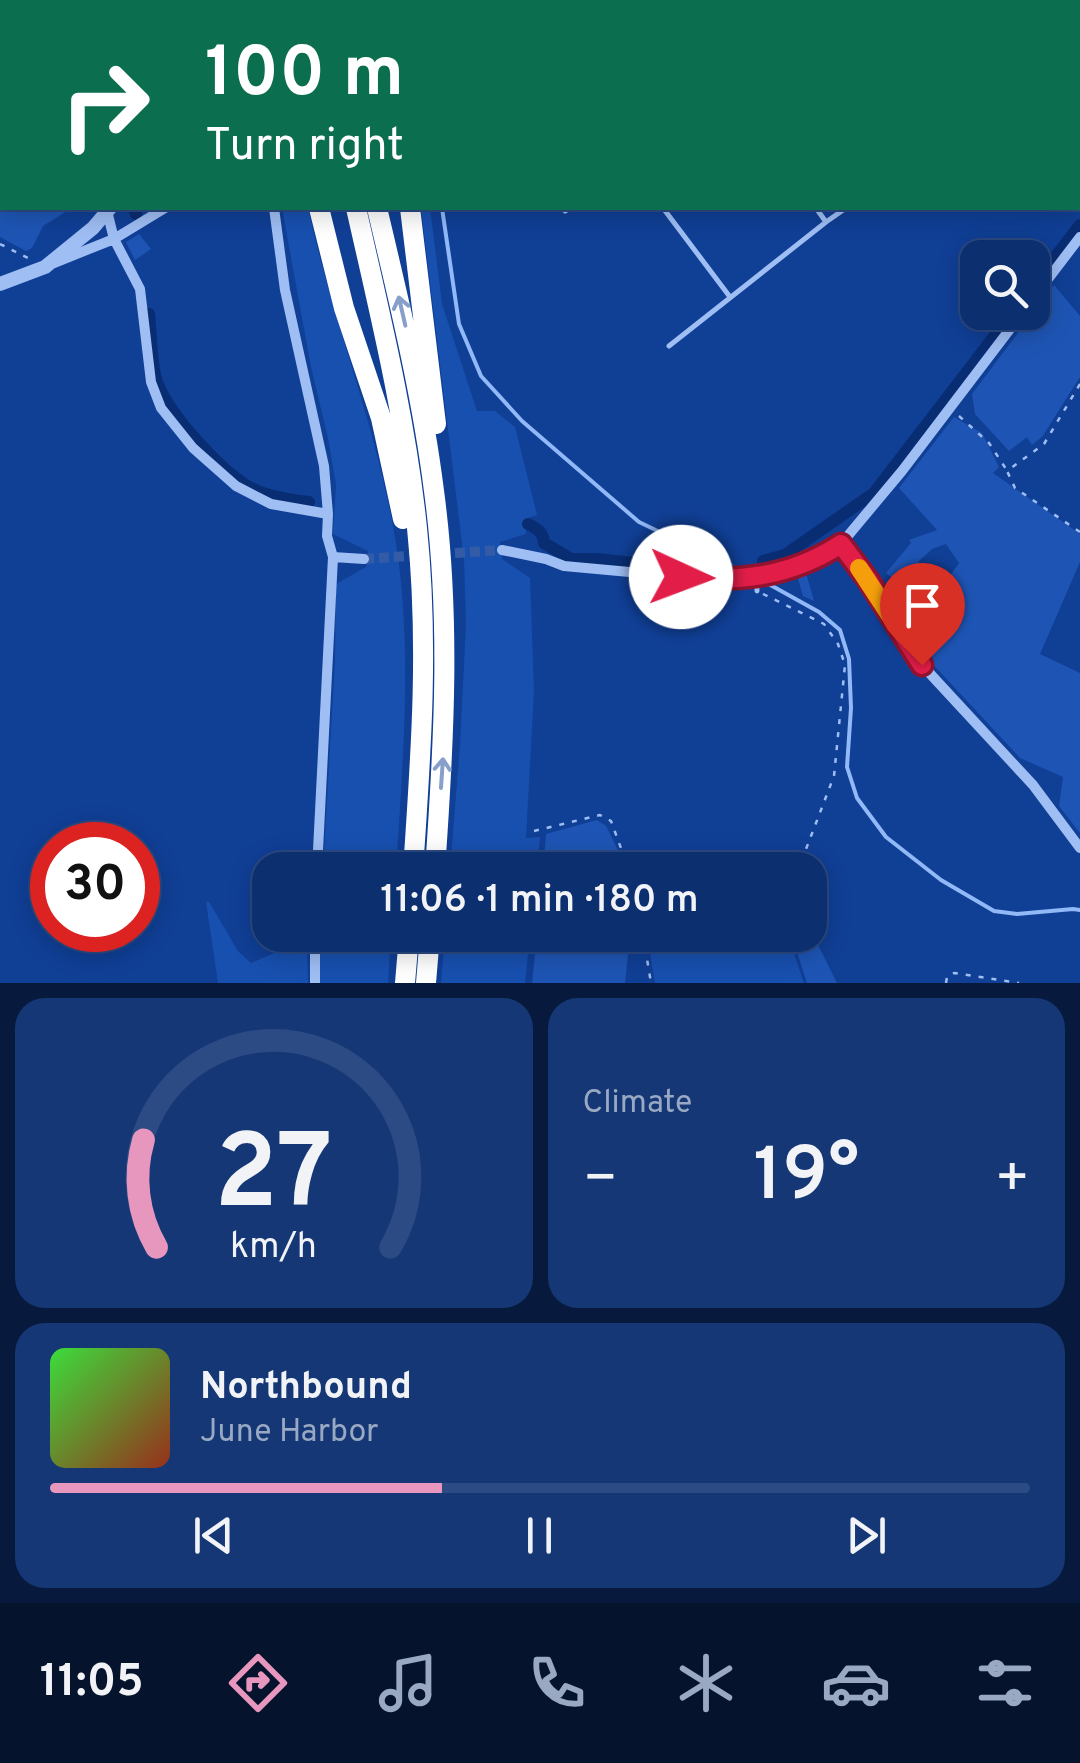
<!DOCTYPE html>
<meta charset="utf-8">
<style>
body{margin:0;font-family:Overpass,sans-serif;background:#153775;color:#f1f3f6;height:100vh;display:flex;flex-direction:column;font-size:38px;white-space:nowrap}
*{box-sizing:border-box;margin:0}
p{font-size:32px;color:#9aa9c3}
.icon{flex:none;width:55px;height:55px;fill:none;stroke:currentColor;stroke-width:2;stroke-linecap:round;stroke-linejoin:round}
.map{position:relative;height:983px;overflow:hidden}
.drawer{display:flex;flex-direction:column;gap:15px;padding:15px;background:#071a3e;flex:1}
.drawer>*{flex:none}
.guide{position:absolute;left:0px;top:0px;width:1080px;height:210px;box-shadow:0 5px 25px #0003,0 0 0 2px #2c4a83;background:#0b6e4f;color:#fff;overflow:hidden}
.buttons{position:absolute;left:960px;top:240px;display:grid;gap:20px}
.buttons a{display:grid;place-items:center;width:90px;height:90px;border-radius:20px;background:#0c2f70;box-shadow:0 5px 25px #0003,0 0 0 2px #2c4a83;font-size:50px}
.speed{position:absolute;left:30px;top:822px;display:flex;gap:20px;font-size:50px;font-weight:700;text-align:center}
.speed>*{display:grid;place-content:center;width:130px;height:130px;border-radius:50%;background:#0c2f70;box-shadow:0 5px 25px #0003,0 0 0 2px #2c4a83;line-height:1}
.speed .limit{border:15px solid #d22;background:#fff;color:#111}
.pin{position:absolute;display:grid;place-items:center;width:85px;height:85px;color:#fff;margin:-102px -42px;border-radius:50% 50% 50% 0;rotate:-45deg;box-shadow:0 0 10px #0007}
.pin .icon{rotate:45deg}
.me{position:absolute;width:110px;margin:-55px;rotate:92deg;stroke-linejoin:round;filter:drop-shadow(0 0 8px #0008)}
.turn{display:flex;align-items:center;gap:35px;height:210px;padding:0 40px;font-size:45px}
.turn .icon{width:130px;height:130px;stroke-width:2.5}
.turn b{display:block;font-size:70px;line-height:85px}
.big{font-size:75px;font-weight:600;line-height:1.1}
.drawer .widget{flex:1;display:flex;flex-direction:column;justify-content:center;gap:15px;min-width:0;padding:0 35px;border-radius:30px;background:#153775}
.drawer .dial{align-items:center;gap:0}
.dial svg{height:260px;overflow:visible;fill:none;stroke:#2c4a83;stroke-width:7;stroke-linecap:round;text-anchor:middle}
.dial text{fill:#f1f3f6;stroke:none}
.song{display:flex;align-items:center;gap:30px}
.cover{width:120px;height:120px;border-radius:15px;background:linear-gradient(135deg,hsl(120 70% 55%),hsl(10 70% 35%))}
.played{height:10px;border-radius:5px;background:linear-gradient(90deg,#e797bd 40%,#2c4a83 40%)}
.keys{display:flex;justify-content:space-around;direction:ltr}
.heat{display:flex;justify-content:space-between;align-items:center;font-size:55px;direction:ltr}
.drawer .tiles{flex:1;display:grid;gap:15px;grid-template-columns:1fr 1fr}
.widget:last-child{grid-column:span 2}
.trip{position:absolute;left:252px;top:852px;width:575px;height:100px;border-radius:30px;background:#0c2f70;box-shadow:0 5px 25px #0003,0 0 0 2px #2c4a83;font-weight:600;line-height:100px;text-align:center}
.menu{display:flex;height:160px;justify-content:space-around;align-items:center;background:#05132d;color:#9aa9c3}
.menu .icon{width:70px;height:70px}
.menu .active{color:#e797bd}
.menu b{font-size:45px;color:#f1f3f6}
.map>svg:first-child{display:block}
.grass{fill:#1850b0}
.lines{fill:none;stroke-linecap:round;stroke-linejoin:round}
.stream{stroke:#91b8f7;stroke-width:4}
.canal{stroke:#092d72;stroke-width:12}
.building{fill:#1e55b5;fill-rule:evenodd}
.minor-tunnel{stroke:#345ca6;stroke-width:10;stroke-dasharray:10 5;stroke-linecap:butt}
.path{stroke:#9fbef4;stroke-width:2.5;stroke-dasharray:5 8;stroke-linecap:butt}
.service{stroke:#9fbef4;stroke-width:5}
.minor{stroke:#9fbef4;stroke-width:10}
.tertiary{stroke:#9fbef4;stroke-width:14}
.motorway{stroke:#fff;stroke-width:20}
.oneway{stroke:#889fca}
.route-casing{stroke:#92132f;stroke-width:25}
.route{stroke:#e11d48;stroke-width:18}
.slow{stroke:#f59e0b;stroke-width:18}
</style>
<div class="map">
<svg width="1080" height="983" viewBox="0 0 1080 983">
<rect width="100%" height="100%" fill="#103f96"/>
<path class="grass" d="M397,0h184l-6,2h-178z
M282,208h26c23,107 65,209 85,318 21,113 10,230 3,344h-73l12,-209 1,-77 30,-17 2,-16 -35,-17 3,-49 -8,-47 -17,-71z
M421,208h9l12,96 35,107h18l20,16 22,88 -12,4 1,15 -26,8 2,17 28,19 4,113 -8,147 14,-1 -3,33h-87l10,-125 6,-120 -2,-65z
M206,902h3l29,49 13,12 56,-24 1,44h-90z
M320,935h71l-3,48h-68z
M445,935h85l-5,48h-84z
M647,935h146l-1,13 12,35h-149z"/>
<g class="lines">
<path class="stream" d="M435,0l1,2
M442,208l17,116 22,52 41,45 117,101 102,49
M765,582l54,30 21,18 9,29 2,49 -4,59 10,31 29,39 55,43 53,31 23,3 56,-5 7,1"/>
<path class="canal" d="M0,6l2,3
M134,208l2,6
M1032,287l48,-62
M149,314c2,20 2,42 6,61 8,34 64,94 94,112 18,10 40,13 60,15
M528,524c10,5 15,8 16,19l27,16h26l126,14 9,-2
M763,561l22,-6 89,-62 139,-181"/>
</g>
<path class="building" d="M0,208h72l-29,18 -11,22 -6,3 -26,-14z
M139,234l12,15 -16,11 -9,-18z
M1054,285l26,31v61l-38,60 -10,8 -5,-8 -18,14 -34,-37 -3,-20 58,-77 2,-8 7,-4z
M954,417l28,16 17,34 -6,6 87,61v28l-40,92 40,19v160l-21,-27 4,-29 -43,-19 -91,-98 -35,-56 5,-20 -13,-11 25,-30 -2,-3 28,-10 -38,-42zM946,544l13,19 -28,39 -19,-9 18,-21 -12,-10 14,-13z
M806,573l8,28 -11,-5 -6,-20z
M597,820l9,6 12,24 3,20h-78l3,-36z
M537,935h90l1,21 -3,27h-93z
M796,935h17l24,48h-30l-12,-37z"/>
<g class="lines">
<path class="minor-tunnel" d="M440,554l62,-4
M364,559l59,-4"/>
<path class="path" d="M0,19l2,4
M0,244l30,15
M1080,384l-36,60 -37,27 8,17 65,44
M959,416l30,27 17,26
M763,594l61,30 14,20 7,21 -11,111 -36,94
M534,831l66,-16 11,6 18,49
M643,935l8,48
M946,983l1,-6 7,-4 65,10"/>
<path class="service" d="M665,0l2,2
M843,0l2,2
M598,2l5,-2
M765,2l5,-2
M663,208l67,89
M565,211l5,-3
M826,222l20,-14
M669,346l157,-124 -10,-14
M756,567l1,24"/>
<path class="minor" d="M274,208l11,82 39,176 4,48
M107,211l7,28 26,50 11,93 10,26 32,40 43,38 35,18 57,10 -1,22 6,21 -16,313
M54,263l60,-24 51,-31
M1032,300l48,-63
M841,544l27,36 54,85 111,120 47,63
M502,550l44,9 18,7 153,14 70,-9 29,-11 25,-16 61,-73 121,-159
M333,557l31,2
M315,983v-48"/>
<path class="tertiary" d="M185,2l1,-2
M0,284l45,-17 48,-39 17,-20"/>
<path class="motorway" d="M284,0v2
M314,0v2
M336,0v2
M385,0l1,2
M319,208l25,100 37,110 22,101
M356,208c24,106 50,212 61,320 12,116 4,226 -4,342
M377,208c22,93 45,187 57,283 17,126 10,252 1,379
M410,208l26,216
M405,983l4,-48
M426,983l4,-48"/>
</g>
<defs><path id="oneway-shaft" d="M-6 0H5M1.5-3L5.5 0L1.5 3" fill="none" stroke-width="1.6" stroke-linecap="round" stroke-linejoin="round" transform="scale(2.5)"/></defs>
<g class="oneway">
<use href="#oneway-shaft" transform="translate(402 311) rotate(-103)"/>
<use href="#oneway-shaft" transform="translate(442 773) rotate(-86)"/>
</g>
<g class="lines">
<defs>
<path id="route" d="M681,577c60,5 109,0 160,-33l27,36 54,85"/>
</defs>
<use href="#route" class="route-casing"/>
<use href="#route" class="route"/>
<path class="slow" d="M859,568l34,52"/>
</g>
</svg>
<div class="buttons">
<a><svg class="icon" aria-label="search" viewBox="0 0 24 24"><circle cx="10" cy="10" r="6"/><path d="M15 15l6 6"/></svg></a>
</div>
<div class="speed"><div class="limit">30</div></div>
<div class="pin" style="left:922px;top:665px;background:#d93025"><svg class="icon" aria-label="arrive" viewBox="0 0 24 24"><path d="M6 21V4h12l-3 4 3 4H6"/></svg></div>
<svg class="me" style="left:681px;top:577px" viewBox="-20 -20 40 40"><circle r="19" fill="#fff"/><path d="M0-13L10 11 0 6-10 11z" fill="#e11d48"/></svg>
<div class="trip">11:06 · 1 min · 180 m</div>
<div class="guide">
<div class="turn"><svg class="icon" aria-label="right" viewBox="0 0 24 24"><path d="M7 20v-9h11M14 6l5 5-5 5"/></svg><div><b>100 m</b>Turn right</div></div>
</div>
</div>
<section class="drawer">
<div class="tiles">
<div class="widget dial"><svg viewBox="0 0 100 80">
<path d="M14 69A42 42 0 1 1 86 69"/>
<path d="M14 69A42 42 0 0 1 10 36" stroke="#e797bd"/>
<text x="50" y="56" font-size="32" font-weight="700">27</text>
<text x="50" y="72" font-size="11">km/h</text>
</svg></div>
<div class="widget"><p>Climate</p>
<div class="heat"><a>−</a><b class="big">19°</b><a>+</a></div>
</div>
<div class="widget">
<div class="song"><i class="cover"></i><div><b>Northbound</b><p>June Harbor</p></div></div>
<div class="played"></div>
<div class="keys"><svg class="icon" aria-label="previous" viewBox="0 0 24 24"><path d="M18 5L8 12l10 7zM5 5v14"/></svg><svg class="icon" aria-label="pause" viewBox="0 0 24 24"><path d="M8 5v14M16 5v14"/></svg><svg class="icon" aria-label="next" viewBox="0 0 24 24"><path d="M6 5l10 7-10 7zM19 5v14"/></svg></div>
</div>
</div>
</section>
<nav class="menu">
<b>11:05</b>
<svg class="icon active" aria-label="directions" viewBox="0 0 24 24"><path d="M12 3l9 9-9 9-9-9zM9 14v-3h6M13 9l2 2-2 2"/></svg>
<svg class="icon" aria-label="music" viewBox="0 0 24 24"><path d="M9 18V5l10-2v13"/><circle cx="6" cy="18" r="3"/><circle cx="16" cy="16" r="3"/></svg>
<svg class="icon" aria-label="phone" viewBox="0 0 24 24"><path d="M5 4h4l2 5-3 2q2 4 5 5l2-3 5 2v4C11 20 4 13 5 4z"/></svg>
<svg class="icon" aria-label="climate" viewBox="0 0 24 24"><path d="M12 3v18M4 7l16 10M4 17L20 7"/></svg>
<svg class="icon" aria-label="car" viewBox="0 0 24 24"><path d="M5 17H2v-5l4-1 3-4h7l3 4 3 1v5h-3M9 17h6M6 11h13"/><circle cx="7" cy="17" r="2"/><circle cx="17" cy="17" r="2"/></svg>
<svg class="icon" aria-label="filters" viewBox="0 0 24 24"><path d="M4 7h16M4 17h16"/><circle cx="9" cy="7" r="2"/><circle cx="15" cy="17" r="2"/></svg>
</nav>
